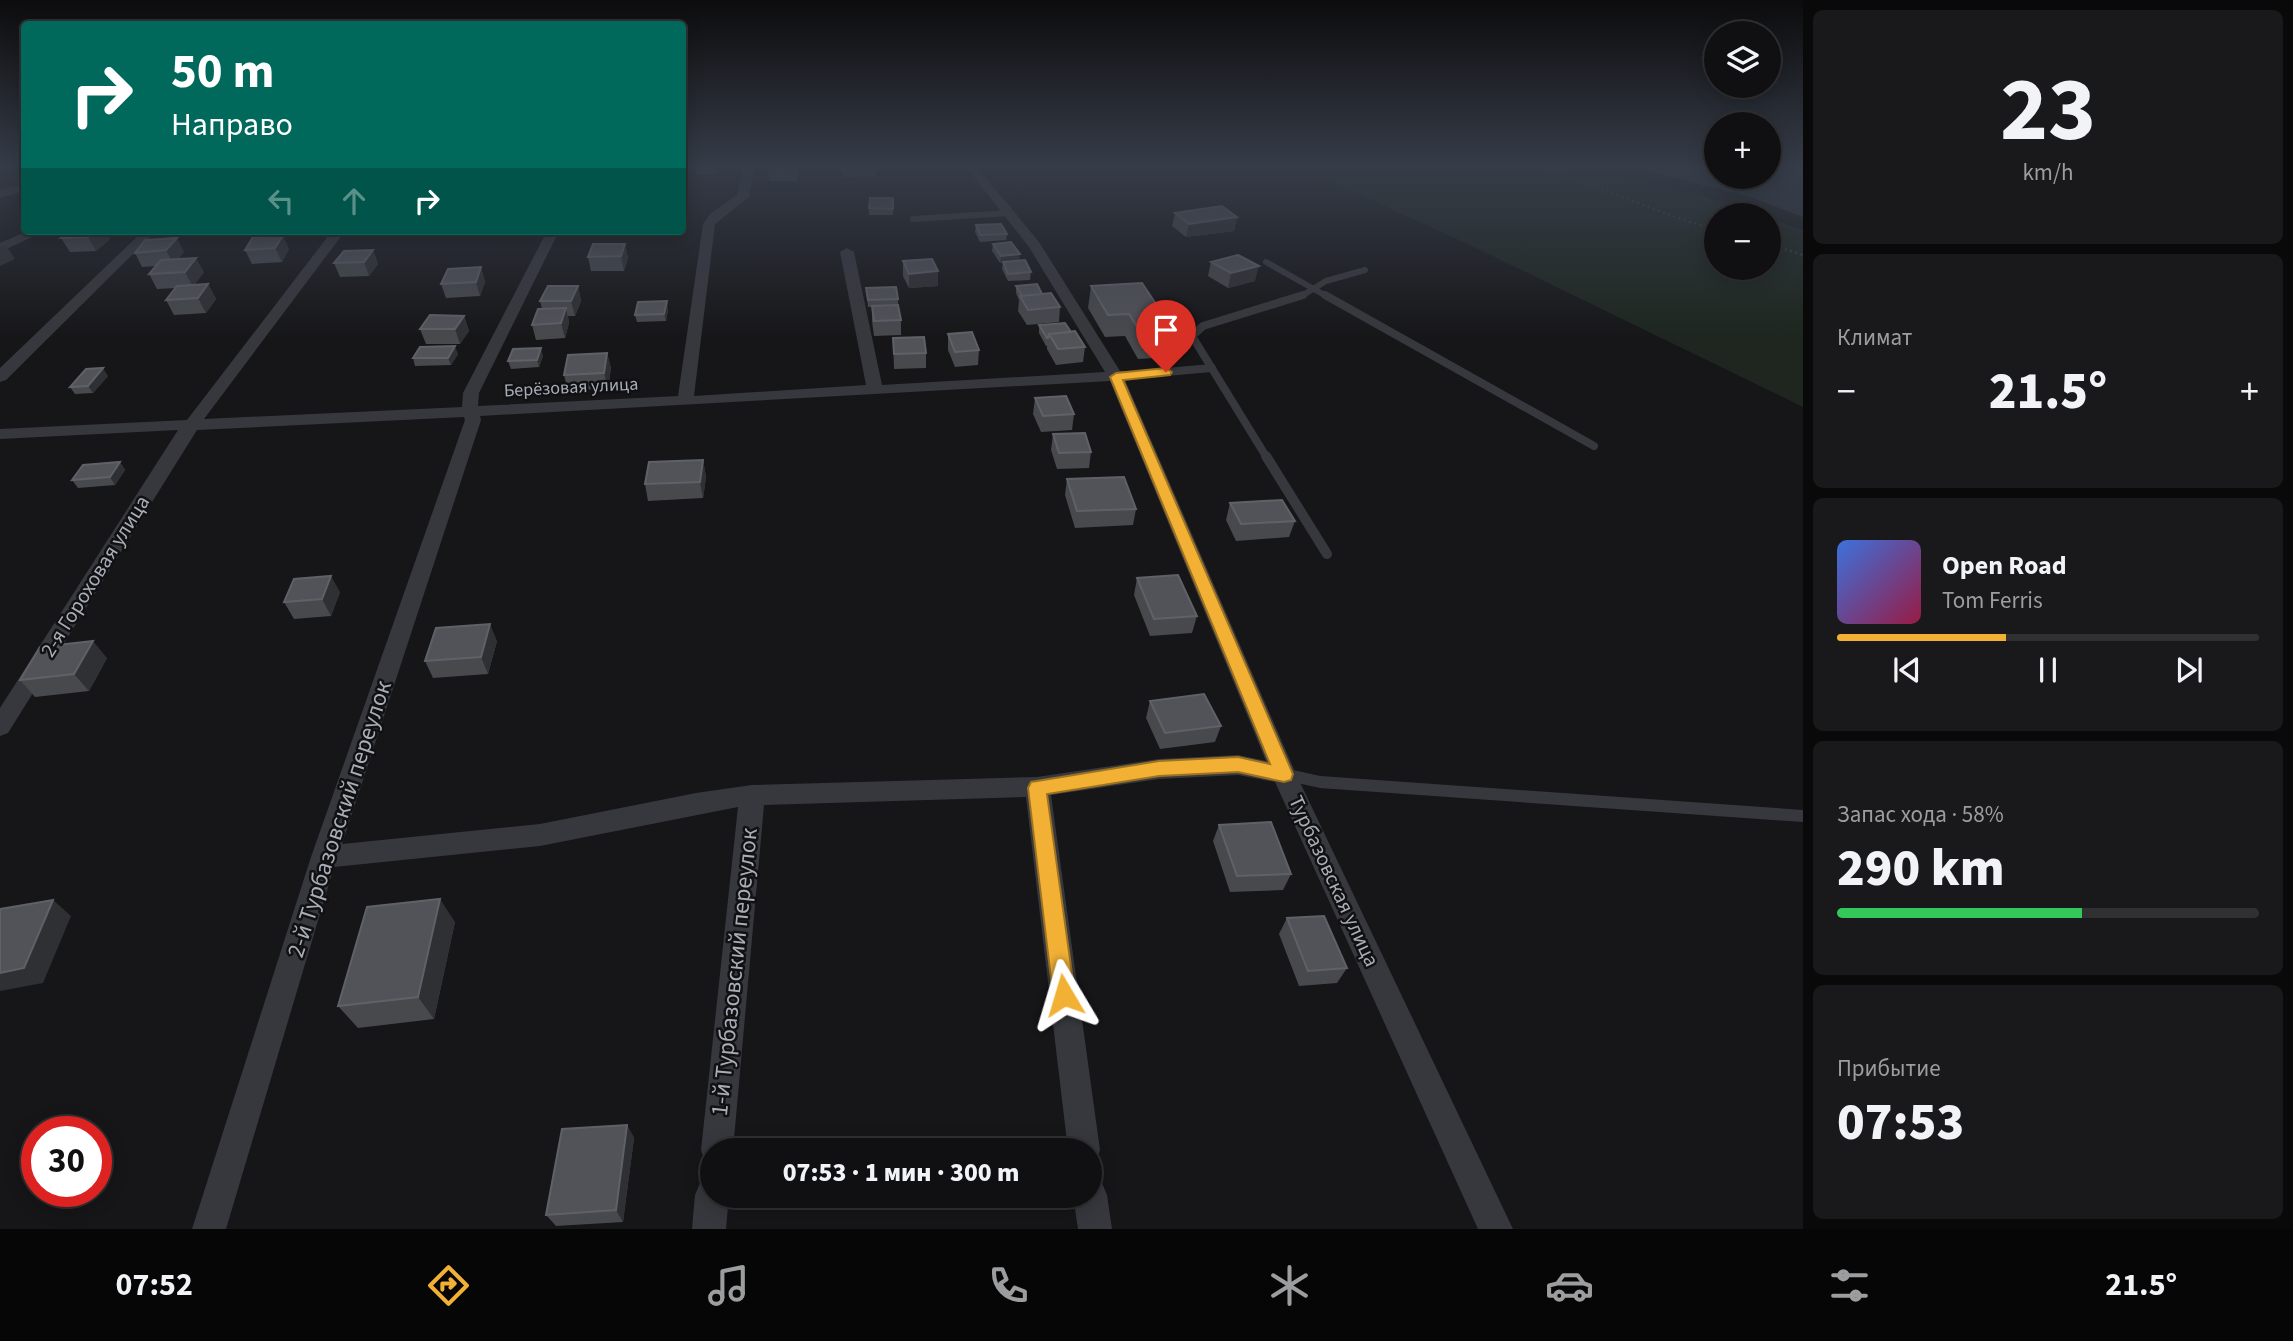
<!DOCTYPE html>
<html lang="ru">
<meta charset="utf-8">
<style>
body{margin:0;font-family:"Source Sans 3",sans-serif;background:#19191b;color:#f1f3f6;height:100vh;display:flex;flex-direction:column;font-size:26px;white-space:nowrap}
*{box-sizing:border-box;margin:0}
p{font-size:23px;color:#9c9d9f}
.icon{flex:none;width:38px;height:38px;fill:none;stroke:currentColor;stroke-width:2;stroke-linecap:round;stroke-linejoin:round}
.map{position:relative;flex:1;overflow:hidden}
.details{display:flex;flex-direction:column;gap:10px;padding:10px;background:#09090a;width:490px}
.details>*{flex:none}
.banner{position:absolute;left:21px;top:21px;width:665px;height:214px;border-radius:7px;box-shadow:0 4px 18px #0003,0 0 0 2px #303032;background:#00695c;color:#fff;overflow:hidden}
.tools{position:absolute;left:1704px;top:21px;display:grid;gap:14px}
.tools a{display:grid;place-items:center;width:77px;height:77px;border-radius:50%;background:#101012;box-shadow:0 4px 18px #0003,0 0 0 2px #303032;font-size:35px}
.speed{position:absolute;left:21px;top:1116px;display:flex;gap:14px;font-size:35px;font-weight:700;text-align:center}
.speed>*{display:grid;place-content:center;width:91px;height:91px;border-radius:50%;background:#101012;box-shadow:0 4px 18px #0003,0 0 0 2px #303032;line-height:1}
.speed .limit{border:10px solid #d22;background:#fff;color:#111}
.pin{position:absolute;display:grid;place-items:center;width:60px;height:60px;color:#fff;margin:-72px -30px;border-radius:50% 50% 50% 0;rotate:-45deg;box-shadow:0 0 7px #0007}
.pin .icon{rotate:45deg}
.me{position:absolute;width:77px;margin:-38px;rotate:353deg;stroke-linejoin:round;filter:drop-shadow(0 0 5px #0008)}
.turn{display:flex;align-items:center;gap:24px;height:147px;padding:0 35px;font-size:32px}
.turn .icon{width:91px;height:91px;stroke-width:2.5}
.turn b{display:block;font-size:49px;line-height:60px}
.lanes{display:flex;align-items:center;height:66px;padding:0 35px;background:#0003;justify-content:center;gap:35px;direction:ltr}
.lanes .off{opacity:.35}
.big{font-size:52px;font-weight:800;line-height:1.1}
.details .widget{flex:1;display:flex;flex-direction:column;justify-content:center;gap:10px;min-width:0;padding:0 24px;border-radius:10px;background:#19191b}
.details .dial{align-items:center;gap:0}
.dial b{font-size:91px;line-height:1}
.song{display:flex;align-items:center;gap:21px}
.cover{width:84px;height:84px;border-radius:10px;background:linear-gradient(135deg,hsl(220 70% 55%),hsl(340 70% 35%))}
.played{height:7px;border-radius:4px;background:linear-gradient(90deg,#f2b134 40%,#303032 40%)}
.keys{display:flex;justify-content:space-around;direction:ltr}
.heat{display:flex;justify-content:space-between;align-items:center;font-size:38px;direction:ltr}
.charge{height:10px;border-radius:5px;background:linear-gradient(90deg,#34c759 58%,#303032 0)}
.trip{position:absolute;left:700px;top:1138px;width:402px;height:70px;border-radius:35px;background:#101012;box-shadow:0 4px 18px #0003,0 0 0 2px #303032;font-weight:800;line-height:70px;text-align:center}
.tabs{display:flex;height:112px;justify-content:space-around;align-items:center;background:#060607;color:#9c9d9f}
.tabs .icon{width:49px;height:49px}
.tabs .selected{color:#f2b134}
.tabs b{font-size:32px;color:#f1f3f6}
main{display:flex;flex:1;min-height:0}
.map>svg:first-child{display:block}
.green{fill:#1e261f}
.water{fill:#2c353c}
.lines{fill:none;stroke-linecap:round;stroke-linejoin:round}
.path{stroke:#3d3f44;stroke-width:2.5;stroke-dasharray:2 3.5;stroke-linecap:butt}
.lane-far3{stroke:#37383d;stroke-width:6}
.lane-far2{stroke:#37383d;stroke-width:8}
.lane-far1{stroke:#37383d;stroke-width:10}
.lane{stroke:#37383d;stroke-width:12}
.street{fill:#37383d;fill-rule:evenodd}
.wall{fill:#47494d}
.shaded-wall{fill:#2f3033}
.building{fill:#525359;stroke:#5f6168;stroke-width:2}
.route{fill:#f2b134;stroke:#9d7322;stroke-width:2}
.labels{text-anchor:middle;stroke-width:5;stroke-linejoin:round;paint-order:stroke}
.far-street-label{font-size:18px;fill:#a8adb8;stroke:#111113}
.street-label{font-size:21px;fill:#a8adb8;stroke:#111113}
.near-street-label{font-size:24px;fill:#a8adb8;stroke:#111113}
</style>
<main>
<div class="map">
<svg width="1803" height="1229" viewBox="0 0 1803 1229">
<rect width="100%" height="100%" fill="#161618"/>
<path class="green" d="M1298,167h290l147,38 27,10h-45v53h52v-50l34,12v177l-335,-163z"/>
<path class="water" d="M1631,167h86v10h52v-10h34v50l-52,-20z"/>
<g class="lines">
<path class="path" d="M1539,167l151,55 27,7
M1769,244l34,11"/>
<path class="lane-far3" d="M913,219l96,-6
M1266,262l62,35
M1300,297l26,-16 39,-11"/>
<path class="lane-far2" d="M1325,295l269,151
M1143,374l69,-6
M1267,458l-75,-122 11,-10 100,-31"/>
<path class="lane-far1" d="M1266,456l61,98"/>
<path class="lane" d="M1284,774l36,8 483,34"/>
<path class="street" d="M743,167h12l-6,30 -34,27 -21,172 172,-11 -26,-133 7,-4 7,4 28,133 223,-13 -76,-125 -63,-80h11l62,75 81,129h29l2,3 -2,3 -24,3 171,394 217,455h-35l-203,-447 -37,-7 -79,4 -108,16 49,355 -4,12 -6,2v-14h-22l-42,-353 -262,8 -31,345h-21v14l-7,-2 -4,-12 37,-343 -198,39 -206,21 -108,362h-34l119,-372 154,-437 -1,-3 -267,13 -189,303 -8,3v-28l178,-278 -178,9v-10l187,-9 145,-189h13l-141,188 258,-12 1,-14 84,-162h12l-80,162 -1,13 200,-10 25,-172 8,-11 26,-18zM1110,381l156,380 -28,-6 -79,4 -122,18 -285,8 -56,8 -156,31 -198,20 139,-424 -1,-4z
M24,184v7l-24,7v-8z
M28,231h17l-45,21v-9z
M143,231h13l-150,149 -6,2v-14z
M712,1178v17h17l-3,34h-34l3,-34 5,-12z
M1090,1178l12,5 5,12 5,34h-34l-5,-34h17z"/>
</g>
<path class="wall" d="M695,167h23v7l-22,1z
M768,167h31l-2,14h-28z
M841,167h35v9l-32,1z
M893,198v17h-24v-7z
M1175,213l62,4 -3,14 -48,6 -14,-11z
M976,225l31,9 -1,6 -26,2 -5,-10z
M70,231l40,8 -14,12 -26,1 -9,-14z
M266,231h40l-1,2 -37,2z
M253,237l36,12 -7,13 -30,2 -7,-14z
M145,240l39,12 -6,7 26,13 -10,13 14,-1 8,15 -10,14 -32,2 -8,-15 10,-12 -19,1 -8,-15 7,-8 -14,1 -7,-14z
M625,244l3,14 -4,13h-33l-3,-14z
M993,244l26,17 12,11 -1,8 -22,1 -6,-12 1,-6h-3l-8,-12z
M373,250l5,14 -9,12 -29,1 -6,-14z
M903,261l35,10v15l-29,2 -6,-12z
M1211,262l44,19 -27,7 -20,-12z
M481,267l4,15 -5,14 -34,2 -5,-14z
M578,286l3,15 -6,15h-7l1,7 -4,15 -29,2 -4,-15 10,-16 -2,-8z
M1016,286l26,8 18,13 -1,15 -32,3 -9,-14 1,-11 -3,-7z
M1091,286l85,48 -5,23 -33,2 -13,-23 -20,1 -17,-29z
M866,288l32,11v6l3,15v15l-27,1 -2,-15v-14h-4z
M668,309l-2,12 -29,1 -2,-7z
M464,316l5,15 -9,13h-34l-6,-15z
M1039,325l32,7 14,15 -2,15 -27,3 -9,-16v-3h-1l-7,-13z
M948,334l31,16 -1,15 -23,2 -7,-17z
M893,338l33,15v15l-32,1z
M607,353l4,15 -3,20 -40,3 -4,-16z
M458,354l-7,11 -36,1 -2,-8z
M543,356l-4,11 -28,2 -3,-8z
M108,376l-15,17 -18,1 -5,-7z
M1035,398l39,16 -2,16 -31,2 -8,-18z
M1053,434l38,18 -2,16 -32,1 -6,-19z
M703,460l3,17 -3,21 -55,3 -3,-17z
M120,462l5,8 -10,15 -37,3 -6,-8z
M1067,479l69,30 -3,16 -58,3 -10,-33z
M1230,503l65,18 -6,16 -53,4 -10,-21z
M1137,578l60,38 -5,17 -42,3 -16,-41z
M340,592l-9,24 -37,3 -10,-17z
M497,641l-9,33 -55,4 -8,-17z
M107,658l-18,33 -54,6 -15,-17z
M1150,701l71,25 -6,16 -55,7 -14,-31z
M1219,825l72,49 -8,16 -53,2 -17,-51z
M1287,918l60,50 -10,15 -38,3 -20,-52z
M455,922l-21,97 -76,9 -20,-22z
M627,1125l7,13 -11,84 -67,4 -10,-11z"/>
<path class="shaded-wall" d="M797,167h2l-2,14z
M1237,217l-3,14 -48,6 3,-13z
M95,231h11l4,8 -14,12 -8,-14z
M283,235l6,14 -7,13 -7,-14z
M177,238l7,14 -10,13 -8,-15z
M625,244l3,14 -4,13 -3,-15z
M6,245l9,14 -15,7v-19z
M373,250l5,14 -9,12 -5,-14z
M1020,254l-1,7 -19,2 1,-7z
M196,258l8,14 -11,15 -8,-15z
M1259,266l-4,15 -27,7 3,-15z
M481,267l4,15 -5,14 -4,-14z
M938,271v15l-29,2v-14z
M208,284l8,15 -10,14 -8,-15z
M578,286l3,15 -6,15 -4,-15z
M667,301l1,8 -2,12 -2,-7z
M566,308l3,15 -4,15 -4,-15z
M464,316l5,15 -9,13 -5,-15z
M455,346l3,8 -7,11 -3,-7z
M541,348l2,8 -4,11 -2,-7z
M607,353l4,15 -3,20 -4,-15z
M103,368l5,8 -15,17 -5,-7z
M703,460l3,17 -3,21 -3,-16z
M120,462l5,8 -10,15 -5,-8z
M331,576l9,16 -9,24 -9,-17z
M490,624l7,17 -9,33 -7,-17z
M93,641l14,17 -18,33 -15,-17z
M440,899l15,23 -21,97 -16,-22z
M53,900l18,16 -28,67 -43,8v-18z
M627,1125l7,13 -11,84 -7,-12z"/>
<path class="building" d="M695,167h22l-22,2z
M768,167h29l-29,1z
M870,198h23v11l-24,-1z
M1222,206l15,11 -48,7 -14,-11z
M1001,224l6,10 -27,1 -4,-10z
M70,231h25l-7,6 -27,1z
M283,235l-8,13 -30,2 8,-13z
M177,238l-11,12 -31,3 10,-13z
M1011,242l9,12 -19,2 -8,-12z
M593,244h32l-4,12 -33,1z
M373,250l-9,12 -30,1 10,-12z
M1238,255l21,11 -28,7 -20,-11z
M196,258l-11,14 -36,2 12,-14z
M932,259l6,12 -29,3 -6,-13z
M1025,260l6,12 -23,2 -5,-12z
M481,267l-5,15 -35,2 7,-15z
M1142,283l34,51 -33,2 -14,-22 -21,1 -17,-29z
M208,284l-10,14 -32,2 11,-14z
M1037,284l5,10 -20,2 -6,-10z
M548,286h30l-7,15h-31z
M896,287l2,12 -30,1 -2,-12z
M1051,293l9,14 -32,3 -8,-14z
M667,301l-3,13 -29,1 3,-13z
M898,305l3,15 -27,1 -2,-15z
M566,308l-5,15 -29,2 6,-16z
M430,315l34,1 -9,13h-35z
M1065,323l6,9 -22,2 -1,4h-1l-8,-13z
M1075,331l10,16 -27,2 -9,-15z
M972,332l7,18 -24,2 -7,-18z
M924,337l2,16 -32,1 -1,-16z
M455,346l-7,12h-35l7,-11z
M541,348l-4,12 -29,1 5,-12z
M607,353l-3,20 -40,2 4,-20z
M103,368l-15,18 -18,1 16,-18z
M1066,396l8,18 -31,2 -8,-18z
M1085,433l6,19 -32,1 -6,-19z
M703,460l-3,22 -55,2 4,-22z
M120,462l-10,15 -38,3 11,-15z
M1124,477l12,32 -59,2 -10,-32z
M1282,500l13,21 -54,3 -11,-21z
M1178,575l19,41 -43,3 -17,-41z
M331,576l-9,23 -38,3 10,-23z
M490,624l-9,33 -56,4 11,-33z
M93,641l-19,33 -54,6 20,-33z
M1204,694l17,32 -56,7 -15,-32z
M1271,822l20,52 -54,2 -18,-51z
M440,899l-22,98 -80,9 29,-99z
M53,900l-29,68 -24,5v-64z
M1324,916l23,52 -39,3 -21,-53z
M627,1125l-11,85 -70,5 16,-86z"/>
<linearGradient id="sky" x2="0" y2="1"><stop stop-color="#0c0c0d"/><stop offset="0.49" stop-color="#363c48"/><stop offset="1" stop-color="#363c48" stop-opacity="0"/></linearGradient>
<rect width="1803" height="339" fill="url(#sky)"/>
<path class="route" d="M1166,368l6,4 -2,3 -47,5 170,394 -2,6 -7,2 -46,-10 -79,4 -112,18 28,201 -3,7 -8,3 -8,-3 -3,-7 -25,-207 3,-6 128,-21 79,-4 32,7 -160,-387 6,-4z"/>
<g class="labels">
<g class="far-street-label">
<text transform="translate(571 387) rotate(-3)" y="6">Берёзовая улица</text>
</g>
<g class="street-label">
<text transform="translate(95 576) rotate(-58)" y="7">2-я Гороховая улица</text>
<text transform="translate(1334 881) rotate(65)" y="7">Турбазовская улица</text>
</g>
<g class="near-street-label">
<text transform="translate(339 819) rotate(-72)" y="8">2-й Турбазовский переулок</text>
<text transform="translate(734 972) rotate(-84)" y="8">1-й Турбазовский переулок</text>
</g>
</g>
</svg>
<div class="tools">
<a><svg class="icon" aria-label="layers" viewBox="0 0 24 24"><path d="M12 4l9 5-9 5-9-5zM3 14l9 5 9-5"/></svg></a>
<a>+</a>
<a>−</a>
</div>
<div class="speed"><div class="limit">30</div></div>
<div class="pin" style="left:1166px;top:372px;background:#d93025"><svg class="icon" aria-label="arrive" viewBox="0 0 24 24"><path d="M6 21V4h12l-3 4 3 4H6"/></svg></div>
<svg class="me" style="left:1064px;top:995px" viewBox="-20 -20 40 40"><path d="M0-17L14 15 0 8-14 15z" fill="#f2b134" stroke="#fff" stroke-width="4"/></svg>
<div class="trip">07:53 · 1 мин · 300 m</div>
<div class="banner">
<div class="turn"><svg class="icon" aria-label="right" viewBox="0 0 24 24"><path d="M7 20v-9h11M14 6l5 5-5 5"/></svg><div><b>50 m</b>Направо</div></div>
<div class="lanes"><svg class="icon off" aria-label="left" viewBox="0 0 24 24"><path d="M17 20v-9H6M10 6l-5 5 5 5"/></svg><svg class="icon off" aria-label="ahead" viewBox="0 0 24 24"><path d="M12 20V5M6 11l6-6 6 6"/></svg><svg class="icon" aria-label="right" viewBox="0 0 24 24"><path d="M7 20v-9h11M14 6l5 5-5 5"/></svg></div>
</div>
</div>
<section class="details">
<div class="widget dial"><b>23</b><p>km/h</p></div>
<div class="widget"><p>Климат</p>
<div class="heat"><a>−</a><b class="big">21.5°</b><a>+</a></div>
</div>
<div class="widget">
<div class="song"><i class="cover"></i><div><b>Open Road</b><p>Tom Ferris</p></div></div>
<div class="played"></div>
<div class="keys"><svg class="icon" aria-label="previous" viewBox="0 0 24 24"><path d="M18 5L8 12l10 7zM5 5v14"/></svg><svg class="icon" aria-label="pause" viewBox="0 0 24 24"><path d="M8 5v14M16 5v14"/></svg><svg class="icon" aria-label="next" viewBox="0 0 24 24"><path d="M6 5l10 7-10 7zM19 5v14"/></svg></div>
</div>
<div class="widget"><p>Запас хода · 58%</p><b class="big">290 km</b><div class="charge"></div></div>
<div class="widget"><p>Прибытие</p><b class="big">07:53</b></div>
</section>
</main>
<nav class="tabs">
<b>07:52</b>
<svg class="icon selected" aria-label="directions" viewBox="0 0 24 24"><path d="M12 3l9 9-9 9-9-9zM9 14v-3h6M13 9l2 2-2 2"/></svg>
<svg class="icon" aria-label="music" viewBox="0 0 24 24"><path d="M9 18V5l10-2v13"/><circle cx="6" cy="18" r="3"/><circle cx="16" cy="16" r="3"/></svg>
<svg class="icon" aria-label="phone" viewBox="0 0 24 24"><path d="M5 4h4l2 5-3 2q2 4 5 5l2-3 5 2v4C11 20 4 13 5 4z"/></svg>
<svg class="icon" aria-label="climate" viewBox="0 0 24 24"><path d="M12 3v18M4 7l16 10M4 17L20 7"/></svg>
<svg class="icon" aria-label="car" viewBox="0 0 24 24"><path d="M5 17H2v-5l4-1 3-4h7l3 4 3 1v5h-3M9 17h6M6 11h13"/><circle cx="7" cy="17" r="2"/><circle cx="17" cy="17" r="2"/></svg>
<svg class="icon" aria-label="filters" viewBox="0 0 24 24"><path d="M4 7h16M4 17h16"/><circle cx="9" cy="7" r="2"/><circle cx="15" cy="17" r="2"/></svg>
<b>21.5°</b>
</nav>
